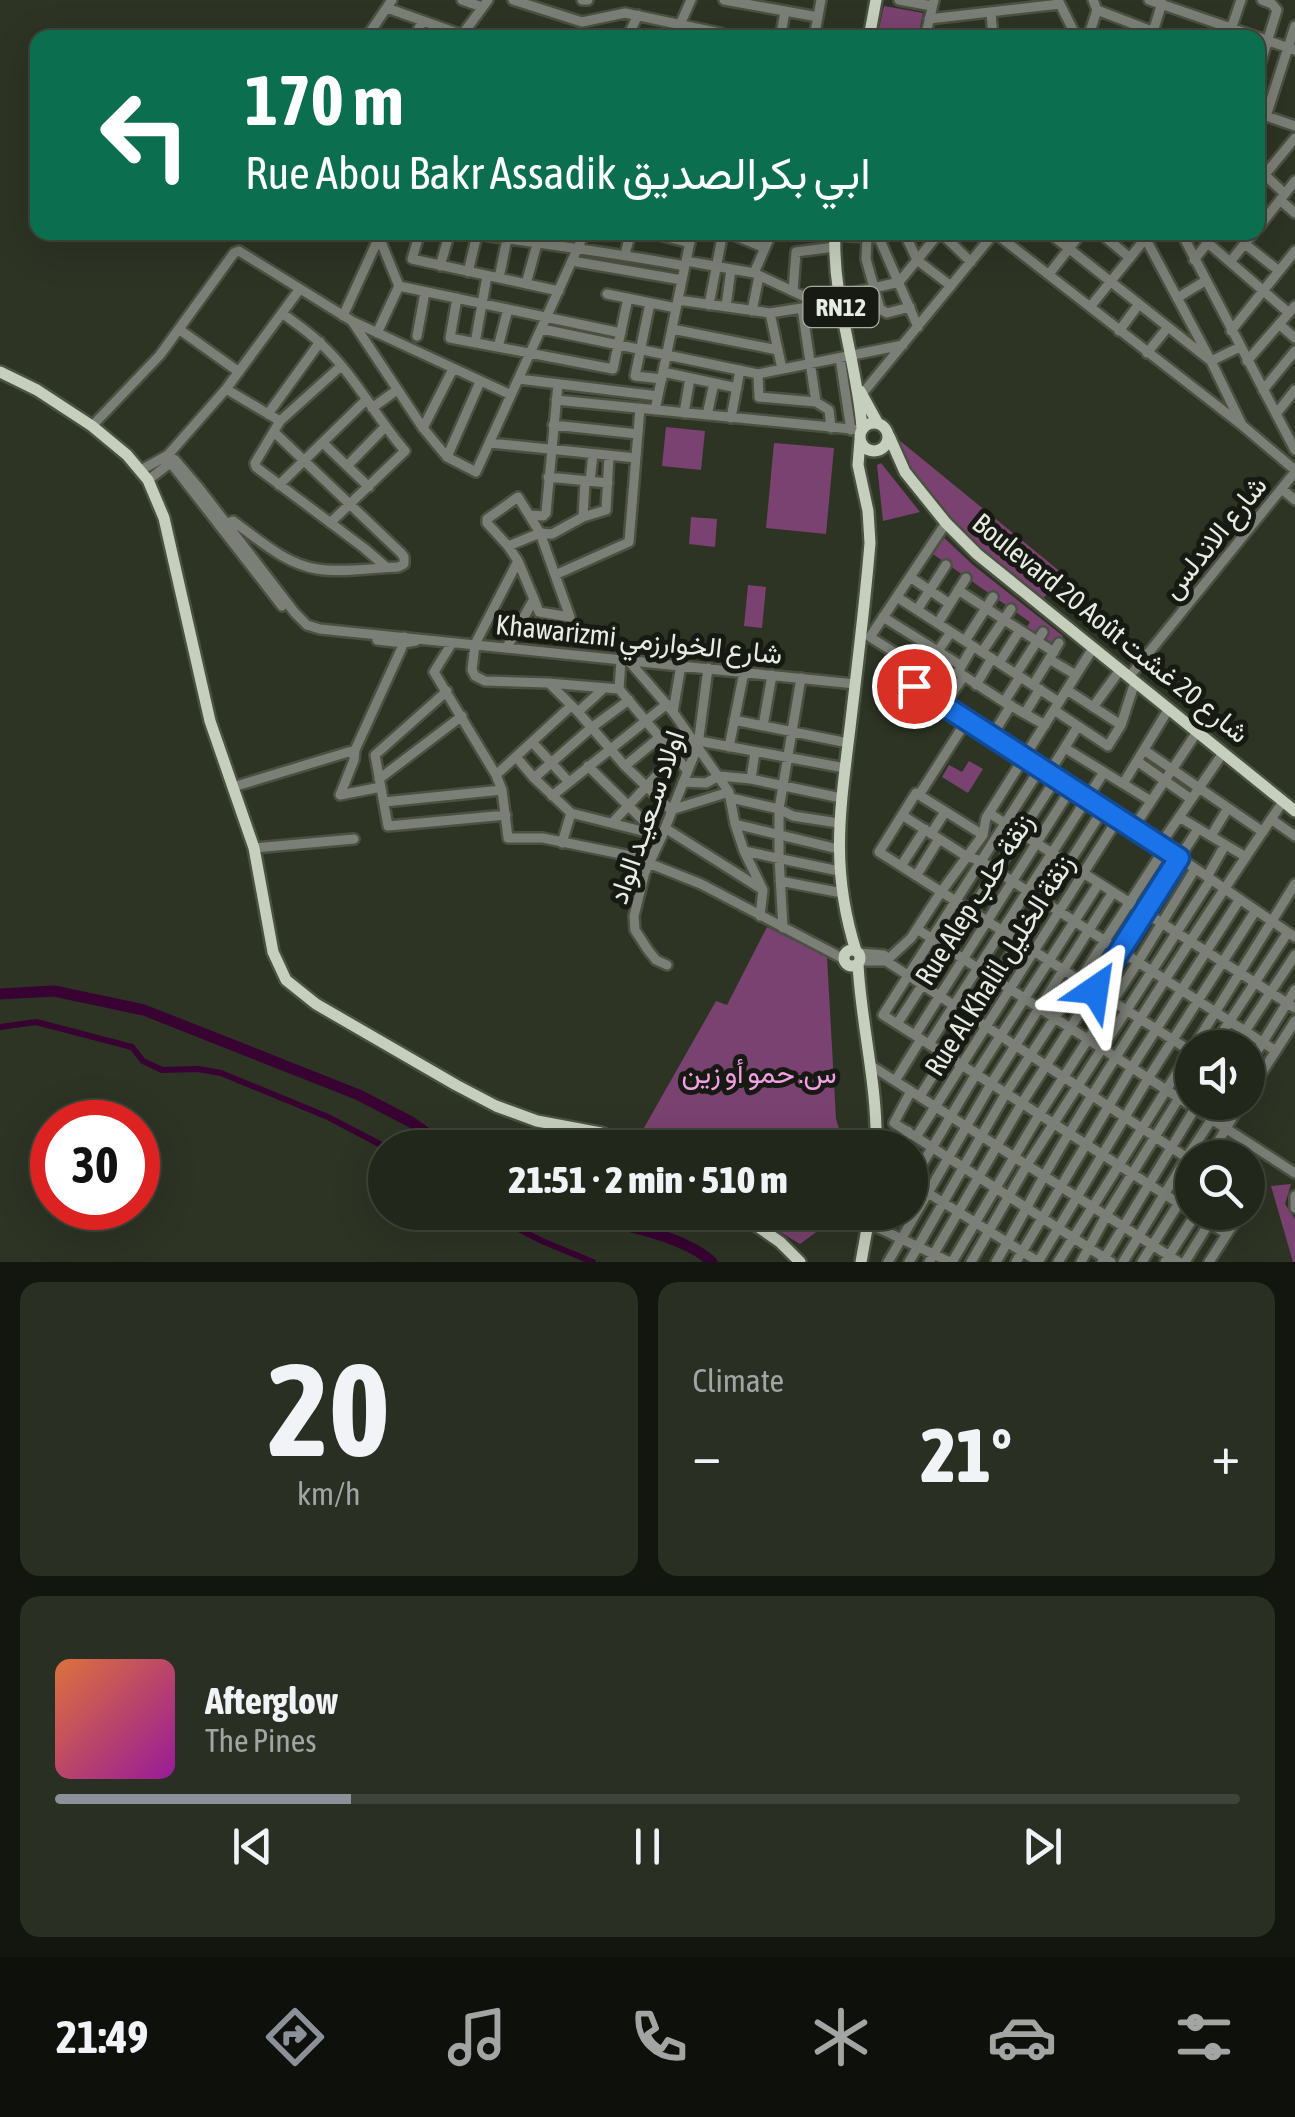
<!DOCTYPE html>
<meta charset="utf-8">
<style>
body{margin:0;font-family:"Asap Condensed",Vazirmatn,sans-serif;background:#2a2f24;color:#f1f3f6;height:100vh;display:flex;flex-direction:column;font-size:38px;white-space:nowrap}
*{box-sizing:border-box;margin:0}
p{font-size:32px;color:#a2a5a3}
.icon{flex:none;width:55px;height:55px;fill:none;stroke:currentColor;stroke-width:2;stroke-linecap:round;stroke-linejoin:round}
.map{position:relative;height:1262px;overflow:hidden}
.sheet{display:flex;flex-direction:column;gap:20px;padding:20px;background:#13150f;flex:1}
.sheet>*{flex:none}
.hud{position:absolute;left:30px;top:30px;width:1235px;height:210px;border-radius:20px;box-shadow:0 10px 40px #0002,0 0 0 2px #3f443a;background:#0b6e4f;color:#fff;overflow:hidden}
.buttons{position:absolute;left:1175px;top:1030px;display:grid;gap:20px}
.buttons a{display:grid;place-items:center;width:90px;height:90px;border-radius:50%;background:#22271b;box-shadow:0 10px 40px #0002,0 0 0 2px #3f443a;font-size:50px}
.speed{position:absolute;left:30px;top:1100px;display:flex;gap:20px;font-size:50px;font-weight:700;text-align:center}
.speed>*{display:grid;place-content:center;width:130px;height:130px;border-radius:50%;background:#22271b;box-shadow:0 10px 40px #0002,0 0 0 2px #3f443a;line-height:1}
.speed .limit{border:15px solid #d22;background:#fff;color:#111}
.pin{position:absolute;display:grid;place-items:center;width:85px;height:85px;color:#fff;margin:-42px;border:5px solid #fff;border-radius:50%;box-shadow:0 2px 10px #0007}
.me{position:absolute;width:110px;margin:-55px;rotate:32deg;stroke-linejoin:round;filter:drop-shadow(0 0 8px #0008)}
.turn{display:flex;align-items:center;gap:35px;height:210px;padding:0 50px;font-size:45px}
.turn .icon{width:130px;height:130px;stroke-width:2.5}
.turn b{display:block;font-size:70px;line-height:85px}
.big{font-size:75px;font-weight:800;line-height:1.1}
.sheet .tile{flex:1;display:flex;flex-direction:column;justify-content:center;gap:15px;min-width:0;padding:0 35px;border-radius:20px;background:#2a2f24}
.sheet .dial{align-items:center;gap:0}
.dial b{font-size:130px;line-height:1}
.song{display:flex;align-items:center;gap:30px}
.cover{width:120px;height:120px;border-radius:15px;background:linear-gradient(135deg,hsl(20 70% 55%),hsl(300 70% 35%))}
.played{height:10px;border-radius:5px;background:linear-gradient(90deg,#8c9099 25%,#3f443a 25%)}
.keys{display:flex;justify-content:space-around;direction:ltr}
.heat{display:flex;justify-content:space-between;align-items:center;font-size:55px;direction:ltr}
.sheet .tiles{flex:1;display:grid;gap:20px;grid-template-columns:1fr 1fr}
.tile:last-child{grid-column:span 2}
.trip{position:absolute;left:368px;top:1130px;width:560px;height:100px;border-radius:50px;background:#22271b;box-shadow:0 10px 40px #0002,0 0 0 2px #3f443a;font-weight:800;line-height:100px;text-align:center}
.tab-bar{display:flex;height:160px;justify-content:space-around;align-items:center;background:#0e100b;color:#a2a5a3}
.tab-bar .icon{width:70px;height:70px}
.tab-bar .active{color:#8c9099}
.tab-bar b{font-size:45px;color:#f1f3f6}
.map>svg:first-child{display:block}
.green{fill:#7a4270}
.lines{fill:none;stroke-linecap:round;stroke-linejoin:round}
.canal{stroke:#380232;stroke-width:6}
.river{stroke:#380232;stroke-width:11}
.minor-casing{stroke:#4b5142;stroke-width:14}
.major-casing{stroke:#4b5142;stroke-width:16}
.minor{stroke:#7c7f77;stroke-width:9}
.major{stroke:#c6cebd;stroke-width:11}
.route-casing{stroke:#114b97;stroke-width:25}
.route{stroke:#1a73e8;stroke-width:18}
.labels{text-anchor:middle;stroke-width:10;stroke-linejoin:round;paint-order:stroke}
.shield{fill:#171a13;stroke:#a9ada4;stroke-width:2.5}
.shield-label{font-size:25px;font-weight:bold;fill:#e7ece2}
.street-label{font-size:28px;fill:#e7ece2;stroke:#171a13}
.park-label{font-size:28px;fill:#f39fe3;stroke:#171a13}
</style>
<div class="map">
<svg width="1295" height="1262" viewBox="0 0 1295 1262">
<rect width="100%" height="100%" fill="#2d3424"/>
<path class="green" d="M884,6l39,7 -5,24h-41z
M666,427l39,4 -4,39 -39,-4z
M899,440l164,134 -21,26 -63,-51 -22,-22 -47,-57z
M774,443l60,5 -8,86 -60,-6z
M881,463l39,49 -37,9 -6,-56z
M691,517l26,2 -2,28 -26,-3z
M941,535l32,30 90,71 -10,15 -29,-19 6,-10 -100,-70z
M748,585l18,2 -4,41 -18,-2z
M969,761l14,8 -15,24 -26,-16 7,-12 13,7z
M767,927l60,30 9,162 9,28h-200l-9,-5 80,-141 11,4z
M1291,1184l-6,20 10,15v43h-2l-22,-76z
M749,1213h84l-3,9 -30,22z"/>
<g class="lines">
<path class="canal" d="M0,1027l36,-5 96,25 11,14 19,9 36,-1 23,4 107,44 59,31
M486,1212l56,29 51,21"/>
<path class="river" d="M0,994l54,-3 90,19 215,85 52,27 37,26
M571,1212c39,11 112,22 141,50"/>
<defs>
<path id="minor" d="M462,0l20,7
M513,0l69,22 43,-9 95,20 11,5
M582,0h6
M724,0l94,17
M899,0l33,6
M1058,0l19,38
M1149,0l146,50
M387,8l84,30
M1097,10l73,28
M991,12l2,26
M929,19l131,-15
M462,35l26,-35
M366,38l26,-38
M415,38l7,-17
M627,38l11,-23
M674,38l17,-38
M783,38l-2,-4 4,-23
M814,38l7,-38
M925,38l9,-38
M1088,38l9,-28 -4,-10
M1151,38l11,-35
M1228,38l13,-38
M1258,71l19,-61 -5,-6 -10,-4
M1258,113l37,13
M1266,116l29,-90
M1265,175l20,19
M1258,183l37,-45
M1280,200l15,13
M1258,228l37,-47
M420,232l-8,27 147,32
M464,232c74,12 148,20 221,34
M727,232l38,16
M879,232v6l39,89
M904,232l13,28 34,26
M940,232l31,30
M1048,232l163,129 29,-14
M1099,232l31,26
M1142,232l69,129 31,64
M1181,232l114,218
M995,233l248,193 52,44
M659,235l31,8
M835,235l44,3 7,-6
M867,238l-1,21 14,50 7,4 23,-6
M1208,243l81,70
M1245,244l34,27
M625,254l6,-22
M1194,260l22,-28
M572,261l110,19
M686,261l68,12 66,31
M1230,262l24,-30
M440,266l10,-34
M468,272l9,-37
M754,273l18,-41
M1049,274l33,-42
M499,278l8,-39
M526,284l11,-40
M399,286l222,47
M793,291l3,-39 39,-5
M607,294l69,14
M840,296l59,-14 41,-50
M457,298l-7,40 163,31 15,-71
M1177,298l28,-17
M678,300l92,13 70,-11
M650,303l-15,73 27,3
M709,305l14,-73
M726,307l5,-38
M1090,307l55,-68 13,-7
M802,308l14,94 13,8 2,18
M752,311l7,-35
M282,313c13,10 27,19 38,30 34,31 55,73 85,108l-75,72
M770,313l12,56
M343,316l37,-81
M354,322l157,73
M1279,324l16,14
M542,329l216,45 145,-29
M672,329l106,21
M180,330l59,42
M1119,331l20,-27
M1231,331l64,-80
M377,333l22,-47 -20,-49
M417,336l8,-44
M475,343l12,-67
M498,347l10,-38
M1147,353l21,-26
M840,358l11,72
M1247,361l48,-55
M663,372l74,16
M758,374l1,23 57,5
M519,379l139,17
M226,389l54,32 61,-55
M1263,390l32,-39
M862,394l133,-162
M556,400l305,30
M372,408l25,-18
M655,410l37,-178
M684,413l6,-35
M268,414l52,-72
M1276,414l19,-24
M707,415l7,-32
M731,418l9,-48
M280,421l-25,42 1,4 108,81 22,19
M553,425l85,9
M92,426l68,-71 74,-102 5,-2 113,70 71,107 24,29 29,15 109,-240
M423,428l30,-59
M323,443l46,44
M490,443l146,15
M168,455l7,5 24,28 96,125 12,12 13,4 535,55
M447,457l33,-75
M169,464l5,3 108,139
M347,466l38,-39
M141,470l27,-15 58,-66 73,-99
M548,477l60,6
M148,480l21,-16
M590,481l3,-27
M279,485l87,-85
M1282,489l13,11
M530,515l13,1 3,-3 12,-129
M583,517l23,-7 3,-54
M220,526l13,-5c25,18 52,43 84,48 25,4 55,-1 81,-2l6,-3v-7l-3,-4 -127,-121
M508,546l-21,-23v-4l31,-22 22,36 12,1 31,-17 2,-36
M518,561l-10,-15 32,-13 30,84 -31,-5 -5,-13
M555,575l74,-33 11,-134
M910,577l40,27
M958,590l96,62
M897,597l162,105
M917,610l29,-45
M883,617l77,48
M938,623l28,-45
M951,632l-37,54 212,135 169,116
M377,640l27,3 12,-2
M965,641l28,-44
M452,643l-18,29 62,103 6,15 6,48h35l88,18 70,28 143,75
M973,646l-15,26 46,30 41,23
M507,647l27,-48 -16,-38 -43,83 -3,26 3,6 10,5 63,2 71,6
M982,652l29,-43
M1049,659l27,16
M621,660l-2,29 68,81
M628,660l45,52 56,80 6,32 9,27 19,39 -3,26
M999,663l21,-33
M924,671l-54,-34 76,-114
M1016,674l27,-42
M1129,677l166,-205
M550,684l28,28 47,54 46,44 58,-18
M976,685l16,-27
M1033,685l26,-42
M1067,690l54,35
M447,691l-72,64 13,71 118,-11
M1004,702l16,-25
M944,705l20,-29
M1093,707l27,-37
M1054,710l54,36 13,-21 14,-43
M578,712l25,-23
M673,712l8,-47
M1025,713l15,-24
M734,720l114,23
M967,720l-48,75 -3,-2 -37,59 313,200
M763,726l9,-51
M992,736l19,-31
M699,741l146,27
M533,743l36,39
M729,747l15,-75
M1065,748l86,53
M1144,750l119,82
M517,758l17,20 37,35 91,23
M1137,761l54,38
M588,766l69,68
M625,766l35,-29
M1041,767l-158,248 344,219
M1049,773l29,-47
M496,775l75,-69
M534,778l57,-50 38,-28
M379,779l83,-63
M751,779l4,-27
M683,782l23,1 13,-7 32,3 90,19
M1123,784l45,-74
M233,787l122,-37
M381,787l-41,8 14,-35 1,-10 49,-107v-6
M919,795l64,40
M552,796l115,-92
M731,798l48,11 14,7 45,7
M384,802l118,-12
M989,813l306,195
M902,815l64,41 15,5 295,190
M1179,817l67,40
M1271,819l24,17
M612,823l63,-67
M735,824l103,25
M1134,827l63,-95
M665,828l98,62
M931,834l14,-22
M1211,836l17,-28
M562,843l9,-30
M1160,845l63,-92
M254,848l100,-9
M744,851l95,20
M901,866l24,-37
M916,876l23,-37
M1207,877l18,-32
M780,881l62,12
M783,928l-4,-70v-49l22,-131
M917,929l378,244
M858,953l26,2
M860,961h26l25,-23 30,-46 42,-57 3,-17 107,-170
M886,961l306,200
M667,965l-11,-5 -8,-10 -13,-20 -1,-14 11,-44 17,-36 36,-91 10,-77
M897,1024l160,-247
M915,1035l157,-248
M929,1044l175,-272
M1193,1048l102,-164
M1212,1048l76,-116
M1234,1048l61,-93
M870,1065l309,197
M1248,1066l47,-76
M895,1081l26,-42
M911,1091l-17,32 217,139
M1248,1094l47,-73
M920,1096l184,-288
M916,1137l203,-320
M902,1148l6,-17
M1208,1158l34,-56
M910,1182l129,80
M911,1183l65,-109 123,-191
M1295,1196v12
M1248,1197l1,2 -1,3
M868,1223l82,39
M877,1227l5,-15
M888,1262l103,-178 122,-192
M909,1262l97,-169 159,-245
M929,1262l93,-159 176,-274
M952,1262l87,-147 99,-153 57,-93
M971,1262l56,-97 184,-286
M996,1262c25,-42 46,-85 72,-127 67,-111 139,-221 212,-329l5,-3
M1016,1262l116,-195 108,-168
M1038,1262l111,-185 107,-167
M1058,1262l134,-213
M1081,1262l25,-46 86,-139
M1102,1262l95,-157
M1123,1262l64,-105 36,-55
M1142,1262l50,-80
M1165,1262l32,-50
M1185,1262l31,-50
M1209,1262l32,-50"/>
<path id="major" d="M869,38l7,-38
M835,232c-3,67 22,130 27,196
M0,372l37,18 55,36 35,29 21,25 16,38 46,203 44,127 19,104 13,28 30,24 140,81 40,21 41,15 64,12 34,15
M860,391l17,31
M860 437a14 14 0 1 1 28 0a14 14 0 1 1-28 0Z
M889,436l16,36 41,51 31,31 318,257
M844 958a8 8 0 1 1 16 0a8 8 0 1 1-16 0Z
M856,951c-26,-82 -16,-140 -6,-223 7,-61 15,-123 20,-185l-2,-32 -10,-46 2,-25
M858,964c3,61 20,122 18,184
M737,1212l43,30 20,20
M861,1262l9,-50"/>
</defs>
<use href="#minor" class="minor-casing"/>
<use href="#major" class="major-casing"/>
<use href="#minor" class="minor"/>
<use href="#major" class="major"/>
</g>
<g class="lines">
<defs>
<path id="route" d="M914,686l265,172 -84,132"/>
</defs>
<use href="#route" class="route-casing"/>
<use href="#route" class="route"/>
</g>
<g class="labels">
<rect class="shield" x="803.5" y="287" width="75" height="40" rx="8"/>
<g class="shield-label">
<text x="841" y="316">RN12</text>
</g>
<g class="street-label">
<text transform="translate(1214 537) rotate(-51)" y="10">شارع الاندلس</text>
<text transform="translate(1111 628) rotate(39)" y="10">Boulevard 20 Août شارع 20 غشت</text>
<text transform="translate(639 639) rotate(6)" y="10">Khawarizmi شارع الخوارزمي</text>
<text transform="translate(646 817) rotate(-71)" y="10">اولاد سـعيـد الواد</text>
<text transform="translate(974 899) rotate(-58)" y="10">Rue Alep زنقة حلب</text>
<text transform="translate(999 965) rotate(-58)" y="10">Rue Al Khalil زنقة الخليل</text>
</g>
<g class="park-label">
<text x="759" y="1083">س. حمو أو زين</text>
</g>
</g>
</svg>
<div class="buttons">
<a><svg class="icon" aria-label="sound" viewBox="0 0 24 24"><path d="M4 9h4l5-4v14l-5-4H4zM17 9q2 3 0 6"/></svg></a>
<a><svg class="icon" aria-label="search" viewBox="0 0 24 24"><circle cx="10" cy="10" r="6"/><path d="M15 15l6 6"/></svg></a>
</div>
<div class="speed"><div class="limit">30</div></div>
<div class="pin" style="left:914px;top:686px;background:#d93025"><svg class="icon" aria-label="arrive" viewBox="0 0 24 24"><path d="M6 21V4h12l-3 4 3 4H6"/></svg></div>
<svg class="me" style="left:1095px;top:990px" viewBox="-20 -20 40 40"><path d="M0-17L14 15 0 8-14 15z" fill="#1a73e8" stroke="#fff" stroke-width="4"/></svg>
<div class="trip">21:51 · 2 min · 510 m</div>
<div class="hud">
<div class="turn"><svg class="icon" aria-label="left" viewBox="0 0 24 24"><path d="M17 20v-9H6M10 6l-5 5 5 5"/></svg><div><b>170 m</b>Rue Abou Bakr Assadik ابي بكرالصديق</div></div>
</div>
</div>
<section class="sheet">
<div class="tiles">
<div class="tile dial"><b>20</b><p>km/h</p></div>
<div class="tile"><p>Climate</p>
<div class="heat"><a>−</a><b class="big">21°</b><a>+</a></div>
</div>
<div class="tile">
<div class="song"><i class="cover"></i><div><b>Afterglow</b><p>The Pines</p></div></div>
<div class="played"></div>
<div class="keys"><svg class="icon" aria-label="previous" viewBox="0 0 24 24"><path d="M18 5L8 12l10 7zM5 5v14"/></svg><svg class="icon" aria-label="pause" viewBox="0 0 24 24"><path d="M8 5v14M16 5v14"/></svg><svg class="icon" aria-label="next" viewBox="0 0 24 24"><path d="M6 5l10 7-10 7zM19 5v14"/></svg></div>
</div>
</div>
</section>
<nav class="tab-bar">
<b>21:49</b>
<svg class="icon active" aria-label="directions" viewBox="0 0 24 24"><path d="M12 3l9 9-9 9-9-9zM9 14v-3h6M13 9l2 2-2 2"/></svg>
<svg class="icon" aria-label="music" viewBox="0 0 24 24"><path d="M9 18V5l10-2v13"/><circle cx="6" cy="18" r="3"/><circle cx="16" cy="16" r="3"/></svg>
<svg class="icon" aria-label="phone" viewBox="0 0 24 24"><path d="M5 4h4l2 5-3 2q2 4 5 5l2-3 5 2v4C11 20 4 13 5 4z"/></svg>
<svg class="icon" aria-label="climate" viewBox="0 0 24 24"><path d="M12 3v18M4 7l16 10M4 17L20 7"/></svg>
<svg class="icon" aria-label="car" viewBox="0 0 24 24"><path d="M5 17H2v-5l4-1 3-4h7l3 4 3 1v5h-3M9 17h6M6 11h13"/><circle cx="7" cy="17" r="2"/><circle cx="17" cy="17" r="2"/></svg>
<svg class="icon" aria-label="filters" viewBox="0 0 24 24"><path d="M4 7h16M4 17h16"/><circle cx="9" cy="7" r="2"/><circle cx="15" cy="17" r="2"/></svg>
</nav>
